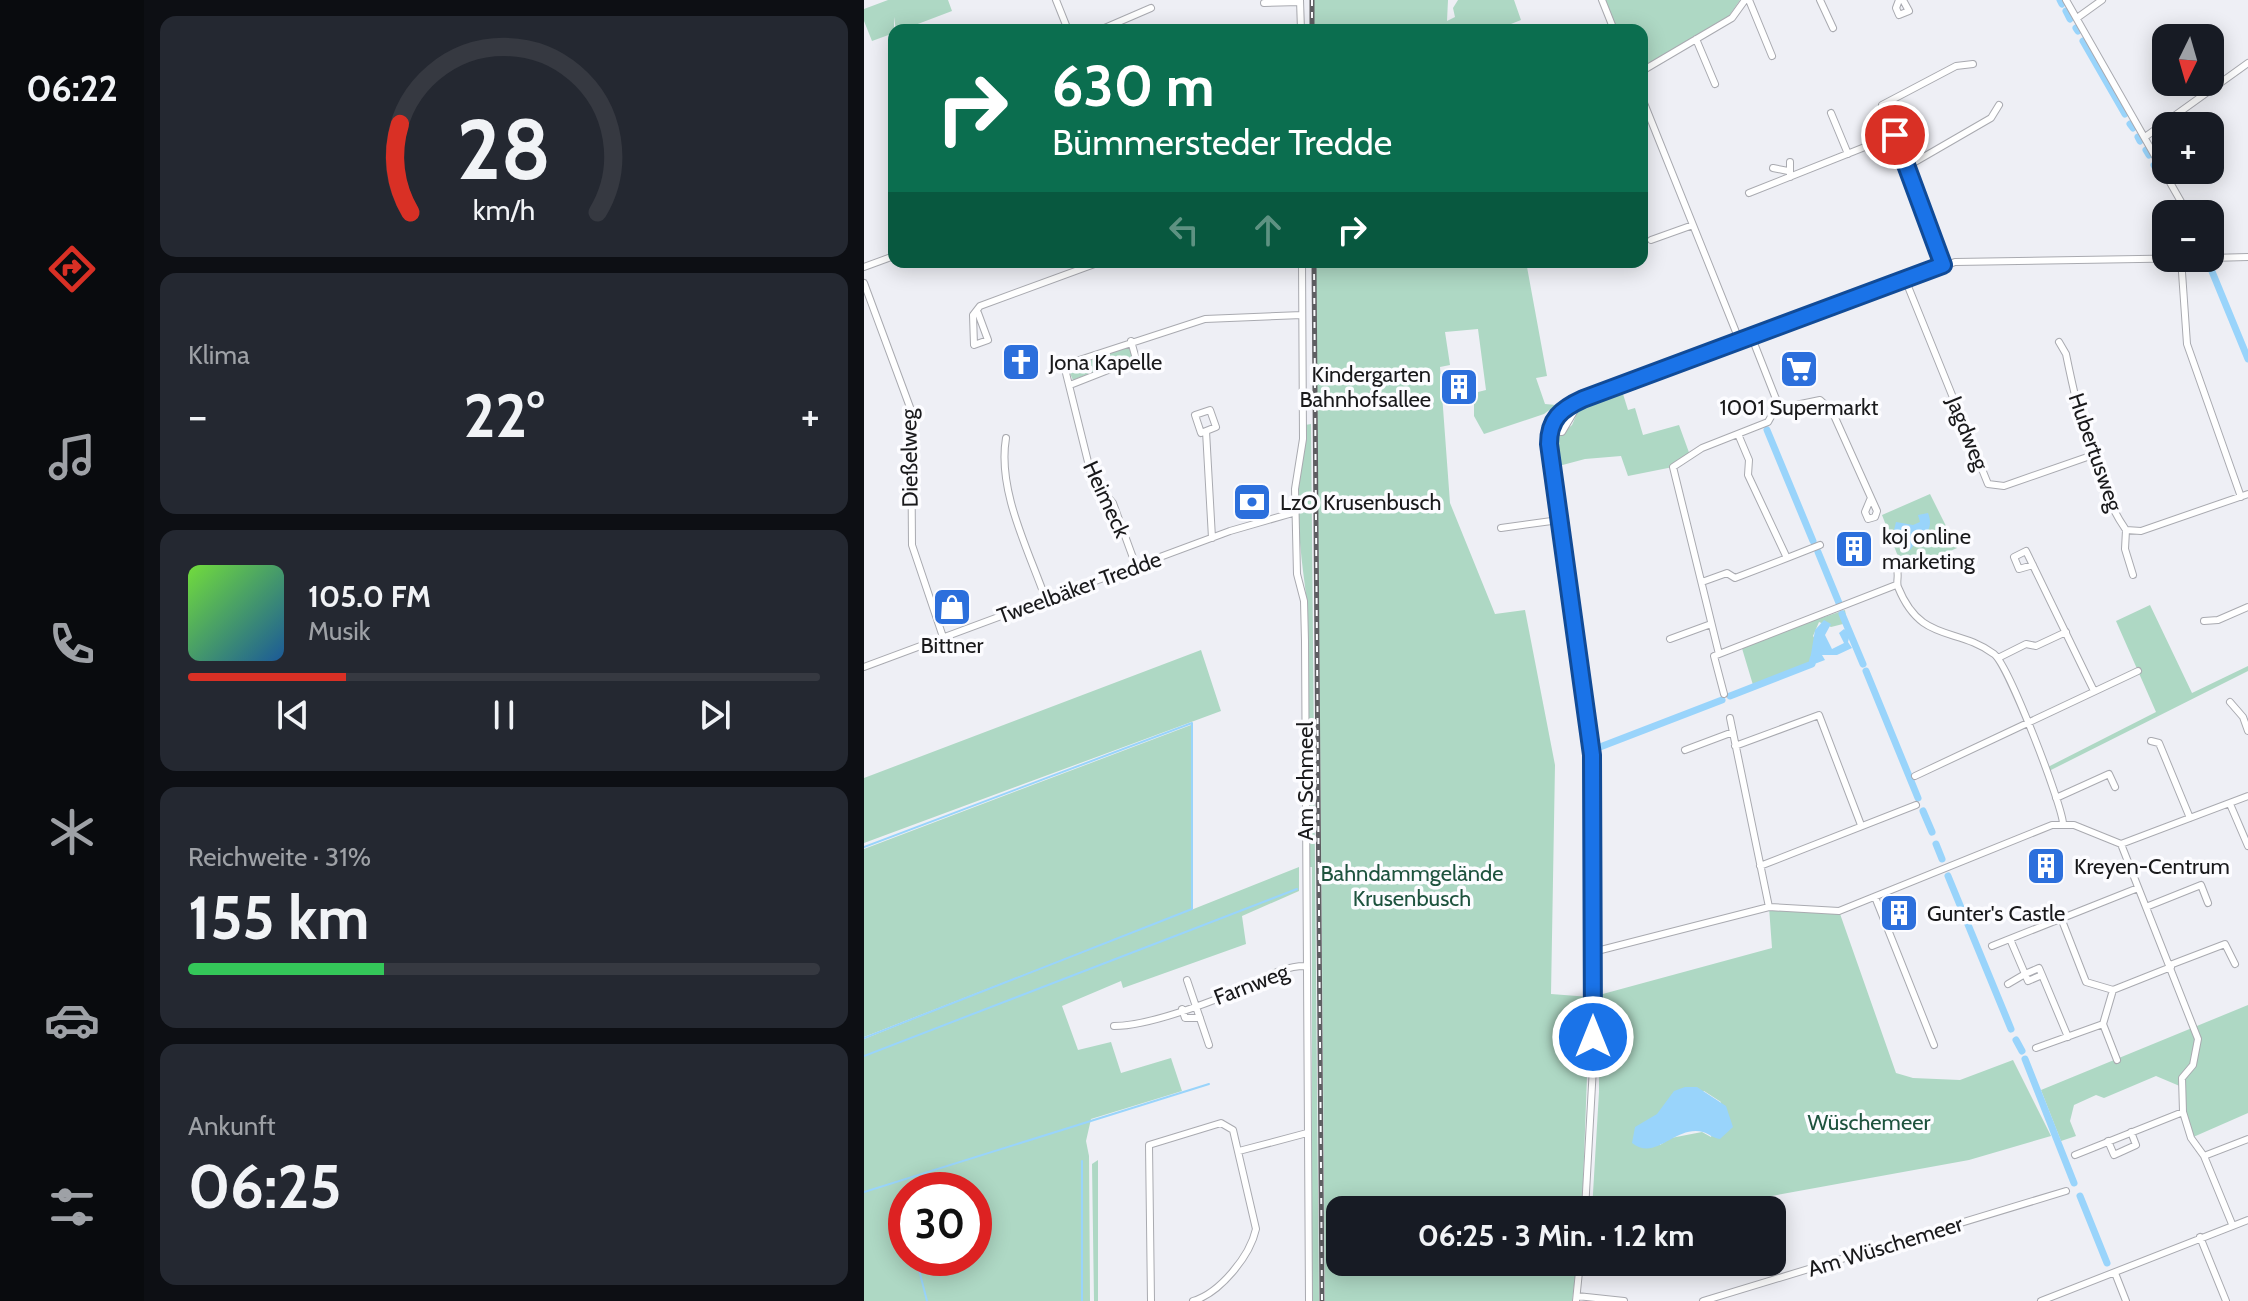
<!DOCTYPE html>
<html lang="de">
<meta charset="utf-8">
<style>
body{margin:0;font-family:Cabin,sans-serif;background:#242831;color:#f1f3f6;height:100vh;display:flex;flex-direction:column;font-size:30px;white-space:nowrap}
*{box-sizing:border-box;margin:0}
p{font-size:26px;color:#9ea1a6}
.icon{flex:none;width:44px;height:44px;fill:none;stroke:currentColor;stroke-width:2;stroke-linecap:round;stroke-linejoin:round}
.map{position:relative;flex:1;overflow:hidden}
.drawer{display:flex;flex-direction:column;gap:16px;padding:16px;background:#0d0f14;width:720px}
.drawer>*{flex:none}
.top-card{position:absolute;left:24px;top:24px;width:760px;height:244px;border-radius:16px;box-shadow:0 4px 20px #0003;background:#0b6e4f;color:#fff;overflow:hidden}
.needle{width:52px;rotate:185deg}
.controls{position:absolute;left:1288px;top:24px;display:grid;gap:16px}
.controls a{display:grid;place-items:center;width:72px;height:72px;border-radius:16px;background:#171b24;box-shadow:0 4px 20px #0003;font-size:40px}
.speed{position:absolute;left:24px;top:1172px;display:flex;gap:16px;font-size:40px;font-weight:700;text-align:center}
.speed>*{display:grid;place-content:center;width:104px;height:104px;border-radius:50%;background:#171b24;box-shadow:0 4px 20px #0003;line-height:1}
.speed .limit{border:12px solid #d22;background:#fff;color:#111}
.pin{position:absolute;display:grid;place-items:center;width:68px;height:68px;color:#fff;margin:-34px;border:4px solid #fff;border-radius:50%;box-shadow:0 2px 8px #0007}
.me{position:absolute;width:88px;margin:-44px;rotate:0deg;stroke-linejoin:round;filter:drop-shadow(0 0 6px #0008)}
.turn{display:flex;align-items:center;gap:28px;height:168px;padding:0 32px;font-size:36px}
.turn .icon{width:104px;height:104px;stroke-width:2.5}
.turn b{display:block;font-size:56px;line-height:68px}
.lanes{display:flex;align-items:center;height:76px;padding:0 32px;background:#0003;justify-content:center;gap:40px;direction:ltr}
.lanes .off{opacity:.35}
.big{font-size:60px;font-weight:700;line-height:1.1}
.drawer .widget{flex:1;display:flex;flex-direction:column;justify-content:center;gap:12px;min-width:0;padding:0 28px;border-radius:16px;background:#242831}
.drawer .dial{align-items:center;gap:0}
.dial svg{height:208px;overflow:visible;fill:none;stroke:#363941;stroke-width:7;stroke-linecap:round;text-anchor:middle}
.dial text{fill:#f1f3f6;stroke:none}
.song{display:flex;align-items:center;gap:24px}
.cover{width:96px;height:96px;border-radius:12px;background:linear-gradient(135deg,hsl(100 70% 55%),hsl(210 70% 35%))}
.played{height:8px;border-radius:4px;background:linear-gradient(90deg,#d93025 25%,#363941 25%)}
.keys{display:flex;justify-content:space-around;direction:ltr}
.heat{display:flex;justify-content:space-between;align-items:center;font-size:44px;direction:ltr}
.charge{height:12px;border-radius:6px;background:linear-gradient(90deg,#34c759 31%,#363941 0)}
.trip{position:absolute;left:462px;top:1196px;width:460px;height:80px;border-radius:16px;background:#171b24;box-shadow:0 4px 20px #0003;font-weight:700;line-height:80px;text-align:center}
main{display:flex;flex:1;min-height:0}
.dock{display:flex;flex-direction:column;width:144px;justify-content:space-around;align-items:center;background:#090b0e;color:#9ea1a6}
.dock .icon{width:56px;height:56px}
.dock .active{color:#d93025}
.dock b{font-size:36px;color:#f1f3f6}
.map>svg:first-child{display:block}
.green{fill:#aed8c4;fill-rule:evenodd}
.water{fill:#99d4fb}
.lines{fill:none;stroke-linecap:round;stroke-linejoin:round}
.stream{stroke:#99d4fb;stroke-width:2}
.canal{stroke:#99d4fb;stroke-width:7}
.minor-casing{stroke:#a9aab0;stroke-width:8}
.minor{stroke:#fff;stroke-width:6}
.rail-casing{stroke:#5f5f63;stroke-width:5}
.rail{stroke:#fcfcff;stroke-width:2;stroke-dasharray:6;stroke-linecap:butt}
.route-casing{stroke:#114b97;stroke-width:20}
.route{stroke:#1a73e8;stroke-width:14}
.labels{text-anchor:middle;stroke-width:7;stroke-linejoin:round;paint-order:stroke}
.poi-label{font-size:22px;fill:#19191b;stroke:#fcfcff;text-anchor:start}
.street-label{font-size:22px;fill:#19191b;stroke:#fcfcff}
.park-label{font-size:22px;fill:#1e533e;stroke:#fcfcff}
</style>
<main>
<nav class="dock">
<b>06:22</b>
<svg class="icon active" aria-label="directions" viewBox="0 0 24 24"><path d="M12 3l9 9-9 9-9-9zM9 14v-3h6M13 9l2 2-2 2"/></svg>
<svg class="icon" aria-label="music" viewBox="0 0 24 24"><path d="M9 18V5l10-2v13"/><circle cx="6" cy="18" r="3"/><circle cx="16" cy="16" r="3"/></svg>
<svg class="icon" aria-label="phone" viewBox="0 0 24 24"><path d="M5 4h4l2 5-3 2q2 4 5 5l2-3 5 2v4C11 20 4 13 5 4z"/></svg>
<svg class="icon" aria-label="climate" viewBox="0 0 24 24"><path d="M12 3v18M4 7l16 10M4 17L20 7"/></svg>
<svg class="icon" aria-label="car" viewBox="0 0 24 24"><path d="M5 17H2v-5l4-1 3-4h7l3 4 3 1v5h-3M9 17h6M6 11h13"/><circle cx="7" cy="17" r="2"/><circle cx="17" cy="17" r="2"/></svg>
<svg class="icon" aria-label="filters" viewBox="0 0 24 24"><path d="M4 7h16M4 17h16"/><circle cx="9" cy="7" r="2"/><circle cx="15" cy="17" r="2"/></svg>
</nav>
<section class="drawer">
<div class="widget dial"><svg viewBox="0 0 100 80">
<path d="M14 69A42 42 0 1 1 86 69"/>
<path d="M14 69A42 42 0 0 1 10 35" stroke="#d93025"/>
<text x="50" y="56" font-size="32" font-weight="700">28</text>
<text x="50" y="72" font-size="11">km/h</text>
</svg></div>
<div class="widget"><p>Klima</p>
<div class="heat"><a>−</a><b class="big">22°</b><a>+</a></div>
</div>
<div class="widget">
<div class="song"><i class="cover"></i><div><b>105.0 FM</b><p>Musik</p></div></div>
<div class="played"></div>
<div class="keys"><svg class="icon" aria-label="previous" viewBox="0 0 24 24"><path d="M18 5L8 12l10 7zM5 5v14"/></svg><svg class="icon" aria-label="pause" viewBox="0 0 24 24"><path d="M8 5v14M16 5v14"/></svg><svg class="icon" aria-label="next" viewBox="0 0 24 24"><path d="M6 5l10 7-10 7zM19 5v14"/></svg></div>
</div>
<div class="widget"><p>Reichweite · 31%</p><b class="big">155 km</b><div class="charge"></div></div>
<div class="widget"><p>Ankunft</p><b class="big">06:25</b></div>
</section>
<div class="map">
<svg width="1384" height="1301" viewBox="0 0 1384 1301">
<rect width="100%" height="100%" fill="#eeeff5"/>
<path class="green" d="M24,0h60l4,11 -50,19h-6l-2,-13v16l-22,8 -8,-20v-12z
M450,0h134l-1,21 8,-4 -2,-9 5,-8h56l7,20 -25,10h-182z
M741,0h135l-11,16 -87,52v-38h-25z
M452,262h149l1,3 61,2 20,109 -11,2 9,26 11,1 -12,9 -60,20 -10,-18v-23l12,-3 -8,-61 -33,3 5,33 -10,2 10,136 45,111 30,-4 30,155 -4,229 39,3 -8,213h-242v52h237l-5,39h-247z
M266,345l3,11 -60,24 -6,-13z
M759,394l5,16 7,-2 8,27 36,-10 12,33 -18,9 -45,9 -7,-20 -36,3 -30,8 1,-28 16,-14 7,-16z
M447,424l8,877h-7v-434h-3l-1,-257c-5,-41 -12,-83 -9,-124 2,-21 6,-40 6,-61z
M1066,494l27,54 -53,24 -22,-57z
M1286,605l42,88 56,-27v5l-203,102 -1,-4 112,-57 -40,-91z
M981,610l2,13 -16,4 -12,-5 -6,14 3,4 -7,26 -56,19 -12,-40z
M337,650l20,61 -357,132v-65z
M327,725v185l108,-43v24l-57,25 4,28 -123,44 -2,-7 -59,25 16,44 33,-8 10,31 50,-15 11,33 -91,28 -5,22 3,15 1,145h-226v-262l177,-71 -177,69v-188zM42,1190h68v68h-68z
M905,907l70,4 57,162 17,5 47,2 53,-20 38,76 -82,24 -214,39 -40,11h-123l7,-118v-97l173,-47zM840,1091l17,11 -10,35 -9,-5 -31,6 -11,7 -12,-25z
M1384,1005v108l-57,25 -8,-26 -1,-25 -26,-11 -52,22 -8,-3 -22,10 -4,16 6,15 -15,5 -20,-51z
M234,1160v141h-4l-2,-137z"/>
<path class="water" d="M1064,513c8,20 -10,25 -18,37l-16,-20 2,-8 17,3 7,-3 -2,-7z
M960,620l7,4 -6,11 7,14 12,-6 -5,-10 5,-4 6,5 -2,8 4,6 -15,7h-15l3,5 -16,6 6,-36z
M821,1087h12l29,19 7,21 -13,12c-7,-1 -11,-5 -17,-7 -28,-7 -47,30 -71,11l3,-16 22,-13 17,-23z"/>
<g class="lines">
<path class="stream" d="M0,847l328,-124v186l-328,129
M0,1056l433,-167
M0,1192l345,-108
M37,1196l5,22
M52,1258l11,43
M218,1301v-140"/>
<path class="canal" d="M1196,0l2,4
M1202,11l4,8
M1212,28l2,3
M1219,41l42,73
M1266,124l3,4
M1274,137l2,4
M1282,150l3,5
M1290,165l4,7
M1347,269l37,90
M903,430l46,111
M954,552l21,51
M978,614l21,50
M1002,671l52,127
M866,696l82,-32 1,-5
M736,747l122,-47
M1059,811l9,21
M1072,844l6,15
M1084,876l63,153
M1152,1040l6,11
M1161,1059l49,124
M1216,1196l27,67"/>
<defs>
<path id="minor" d="M192,0l12,30
M436,0l1,30
M738,0l12,30
M885,0l23,56
M956,0l13,28
M1035,0l-3,8 3,7 10,-4 -6,-11
M1202,0l122,214
M400,3l36,-1
M1213,18l25,-18
M236,30l51,-22
M832,39l19,45
M778,71l90,-53 13,-18
M778,98l98,244
M967,113l17,41
M1281,137l103,-74
M926,162v15
M1044,166l83,-48 8,-13
M909,168l15,3
M885,193l146,-58
M787,240l42,-15
M1317,258l6,86 54,153
M1346,258l38,-1
M438,262l1,177 -8,50 2,85 7,27 1,40 4,660
M1079,265l-61,-160 74,-39 17,-2
M0,267l30,-11
M1041,279l83,205 16,2 89,-31
M0,283l47,127 1,135 31,92
M114,313l10,27 -14,5 -1,-30 7,-9 120,-44
M888,338l26,66 8,3 34,-7 12,11 45,100 -2,6 -7,2 -3,-7 5,-12
M1195,342l7,12c11,54 28,130 60,176l15,1 107,-37
M206,385l66,-26 -5,-18
M342,431l-5,2 -6,-18 15,-5 6,17 -10,4 6,107
M685,431l13,1 13,-22 -2,-6
M874,434l11,26 -1,15 39,83 33,-13
M142,438c-9,53 23,113 40,162
M637,528l58,-8
M1262,530l-1,19 8,26
M1169,565l-14,4 -5,-12 12,-6 68,140
M272,566l-23,-63 -21,-25 -28,-113 141,-46 97,-4
M1033,570c2,6 -1,12 1,17 23,57 58,39 96,67 15,12 67,148 69,169
M838,582l25,-9 8,5 52,-20
M1340,621l14,-1 30,-13
M709,624l19,131 1,312 -8,143
M806,639l41,-15
M714,653l-29,-209 2,-19 14,-17 390,-146 245,-4
M855,654l-46,-187 29,-19 66,-26 10,-18
M1134,658l28,-14 10,2 30,-14
M0,667l366,-136 66,-19
M860,694l-10,-38 182,-71
M1366,702l13,15 5,14
M866,718l39,189
M1287,741l8,2 31,75
M871,746l84,-31 42,110
M821,750l48,-18
M1051,776l223,-105
M1192,798l53,-24 6,13
M1366,804l18,42
M1257,844l77,195 -5,26 -11,13 1,34 8,26 13,18 28,68
M896,866l156,-61
M1011,897l59,148
M1282,907l55,-22 7,18
M1197,918l25,64 27,8
M1128,946l146,-58
M729,952l176,-45 70,4 213,-86h22l47,19 127,-48
M1306,965l55,-21 10,20
M1175,968l3,7 -14,6 -3,-7z
M1178,975l26,62
M323,980l22,65
M1144,984l17,-10 -15,-35
M1249,990l58,-23
M318,1009l3,9h15
M1239,1024l14,36
M250,1026c36,0 94,-23 128,-37 20,-9 41,-24 65,-23
M1172,1048l67,-24 10,-34
M1244,1141l6,14 22,-10 -5,-13
M375,1151l68,-18
M1211,1155l108,-43
M1340,1156l44,-17
M1336,1237l26,64
M1251,1273l11,28
M713,1296l47,5
M287,1301l-2,-156 72,-22 12,7 23,99c-6,27 -36,64 -63,72
M712,1301l4,-39
M839,1301l363,-110
M1177,1301l207,-81"/>
</defs>
<use href="#minor" class="minor-casing"/>
<use href="#minor" class="minor"/>
<defs>
<path id="rail" d="M448,0v30
M450,262l8,1039"/>
</defs>
<use href="#rail" class="rail-casing"/>
<use href="#rail" class="rail"/>
</g>
<g class="lines">
<defs>
<path id="route" d="M729,1037l-1,-282 -43,-311c0,-25 12,-35 34,-45l360,-134 -48,-130"/>
</defs>
<use href="#route" class="route-casing"/>
<use href="#route" class="route"/>
</g>
<defs>
<symbol id="church-square" viewBox="-11 -11 22 22"><rect x="-9" y="-9" width="18" height="18" rx="4" fill="#2c6fdc" stroke="#fcfcff"/><path d="M-1.2-6h2.4v3.5h3.3v2.4h-3.3V6h-2.4V-.1h-3.3v-2.4h3.3Z" fill="#fff"/></symbol>
<symbol id="supermarket-square" viewBox="-11 -11 22 22"><rect x="-9" y="-9" width="18" height="18" rx="4" fill="#2c6fdc" stroke="#fcfcff"/><path d="M-6-5.5h2.5l.6 2H6L4.5 2H-2.5L-4.4-4H-6ZM-1.5 3.2a1.3 1.3 0 1 0 .1 0ZM3 3.2a1.3 1.3 0 1 0 .1 0Z" fill="#fff"/></symbol>
<symbol id="building-square" viewBox="-11 -11 22 22"><rect x="-9" y="-9" width="18" height="18" rx="4" fill="#2c6fdc" stroke="#fcfcff"/><path d="M-4-6H4V6H1V3H-1V6H-4ZM-2.5-4.3h1.7v1.8h-1.7ZM.8-4.3h1.7v1.8H.8ZM-2.5-1h1.7V.8h-1.7ZM.8-1h1.7V.8H.8Z" fill="#fff"/></symbol>
<symbol id="bank-square" viewBox="-11 -11 22 22"><rect x="-9" y="-9" width="18" height="18" rx="4" fill="#2c6fdc" stroke="#fcfcff"/><path d="M-6-4H6V4H-6ZM0-2.3a2.3 2.3 0 1 0 0 4.6a2.3 2.3 0 1 0 0-4.6Z" fill="#fff"/></symbol>
<symbol id="shop-square" viewBox="-11 -11 22 22"><rect x="-9" y="-9" width="18" height="18" rx="4" fill="#2c6fdc" stroke="#fcfcff"/><path d="M-5-2.5h2.3a2.7 3.5 0 0 1 5.4 0H5L5.5 6h-11ZM-1.5-2.5h3a1.5 2.3 0 0 0-3 0Z" fill="#fff"/></symbol>
</defs>
<g fill-rule="evenodd">
<use href="#church-square" x="135" y="340" width="44" height="44"/>
<use href="#supermarket-square" x="913" y="347" width="44" height="44"/>
<use href="#building-square" x="573" y="365" width="44" height="44"/>
<use href="#bank-square" x="366" y="480" width="44" height="44"/>
<use href="#building-square" x="968" y="527" width="44" height="44"/>
<use href="#shop-square" x="66" y="585" width="44" height="44"/>
<use href="#building-square" x="1160" y="844" width="44" height="44"/>
<use href="#building-square" x="1013" y="891" width="44" height="44"/>
</g>
<g class="labels">
<g class="poi-label">
<text x="185" y="370">Jona Kapelle</text>
<text x="567" y="382" text-anchor="end">Kindergarten<tspan x="567" dy="25">Bahnhofsallee</tspan></text>
<text x="935" y="415" text-anchor="middle">1001 Supermarkt</text>
<text x="416" y="510">LzO Krusenbusch</text>
<text x="1018" y="544">koj online<tspan x="1018" dy="25">marketing</tspan></text>
<text x="88" y="653" text-anchor="middle">Bittner</text>
<text x="1210" y="874">Kreyen-Centrum</text>
<text x="1063" y="921">Gunter's Castle</text>
</g>
<g class="street-label">
<text transform="translate(1104 433) rotate(68)" y="8">Jagdweg</text>
<text transform="translate(1232 452) rotate(71)" y="8">Hubertusweg</text>
<text transform="translate(45 458) rotate(-91)" y="8">Dießelweg</text>
<text transform="translate(243 499) rotate(65)" y="8">Heimeck</text>
<text transform="translate(215 587) rotate(-20)" y="8">Tweelbäker Tredde</text>
<text transform="translate(441 781) rotate(-90)" y="8">Am Schmeel</text>
<text transform="translate(387 984) rotate(-21)" y="8">Farnweg</text>
<text transform="translate(1021 1246) rotate(-17)" y="8">Am Wüschemeer</text>
</g>
<g class="park-label">
<text x="548" y="881">Bahndammgelände<tspan x="548" dy="25">Krusenbusch</tspan></text>
<text x="1005" y="1130">Wüschemeer</text>
</g>
</g>
</svg>
<div class="controls">
<a><svg class="needle" viewBox="-14 -14 28 28"><path d="M0-13l5 13h-10z" fill="#e53935"/><path d="M0 13l5-13h-10z" fill="#9ea1a6"/></svg></a>
<a>+</a>
<a>−</a>
</div>
<div class="speed"><div class="limit">30</div></div>
<div class="pin" style="left:1031px;top:135px;background:#d93025"><svg class="icon" aria-label="arrive" viewBox="0 0 24 24"><path d="M6 21V4h12l-3 4 3 4H6"/></svg></div>
<svg class="me" style="left:729px;top:1037px" viewBox="-20 -20 40 40"><circle r="17" fill="#1a73e8" stroke="#fff" stroke-width="3"/><path d="M0-11L8 9 0 5-8 9z" fill="#fff"/></svg>
<div class="trip">06:25 · 3 Min. · 1.2 km</div>
<div class="top-card">
<div class="turn"><svg class="icon" aria-label="right" viewBox="0 0 24 24"><path d="M7 20v-9h11M14 6l5 5-5 5"/></svg><div><b>630 m</b>Bümmersteder Tredde</div></div>
<div class="lanes"><svg class="icon off" aria-label="left" viewBox="0 0 24 24"><path d="M17 20v-9H6M10 6l-5 5 5 5"/></svg><svg class="icon off" aria-label="ahead" viewBox="0 0 24 24"><path d="M12 20V5M6 11l6-6 6 6"/></svg><svg class="icon" aria-label="right" viewBox="0 0 24 24"><path d="M7 20v-9h11M14 6l5 5-5 5"/></svg></div>
</div>
</div>
</main>
